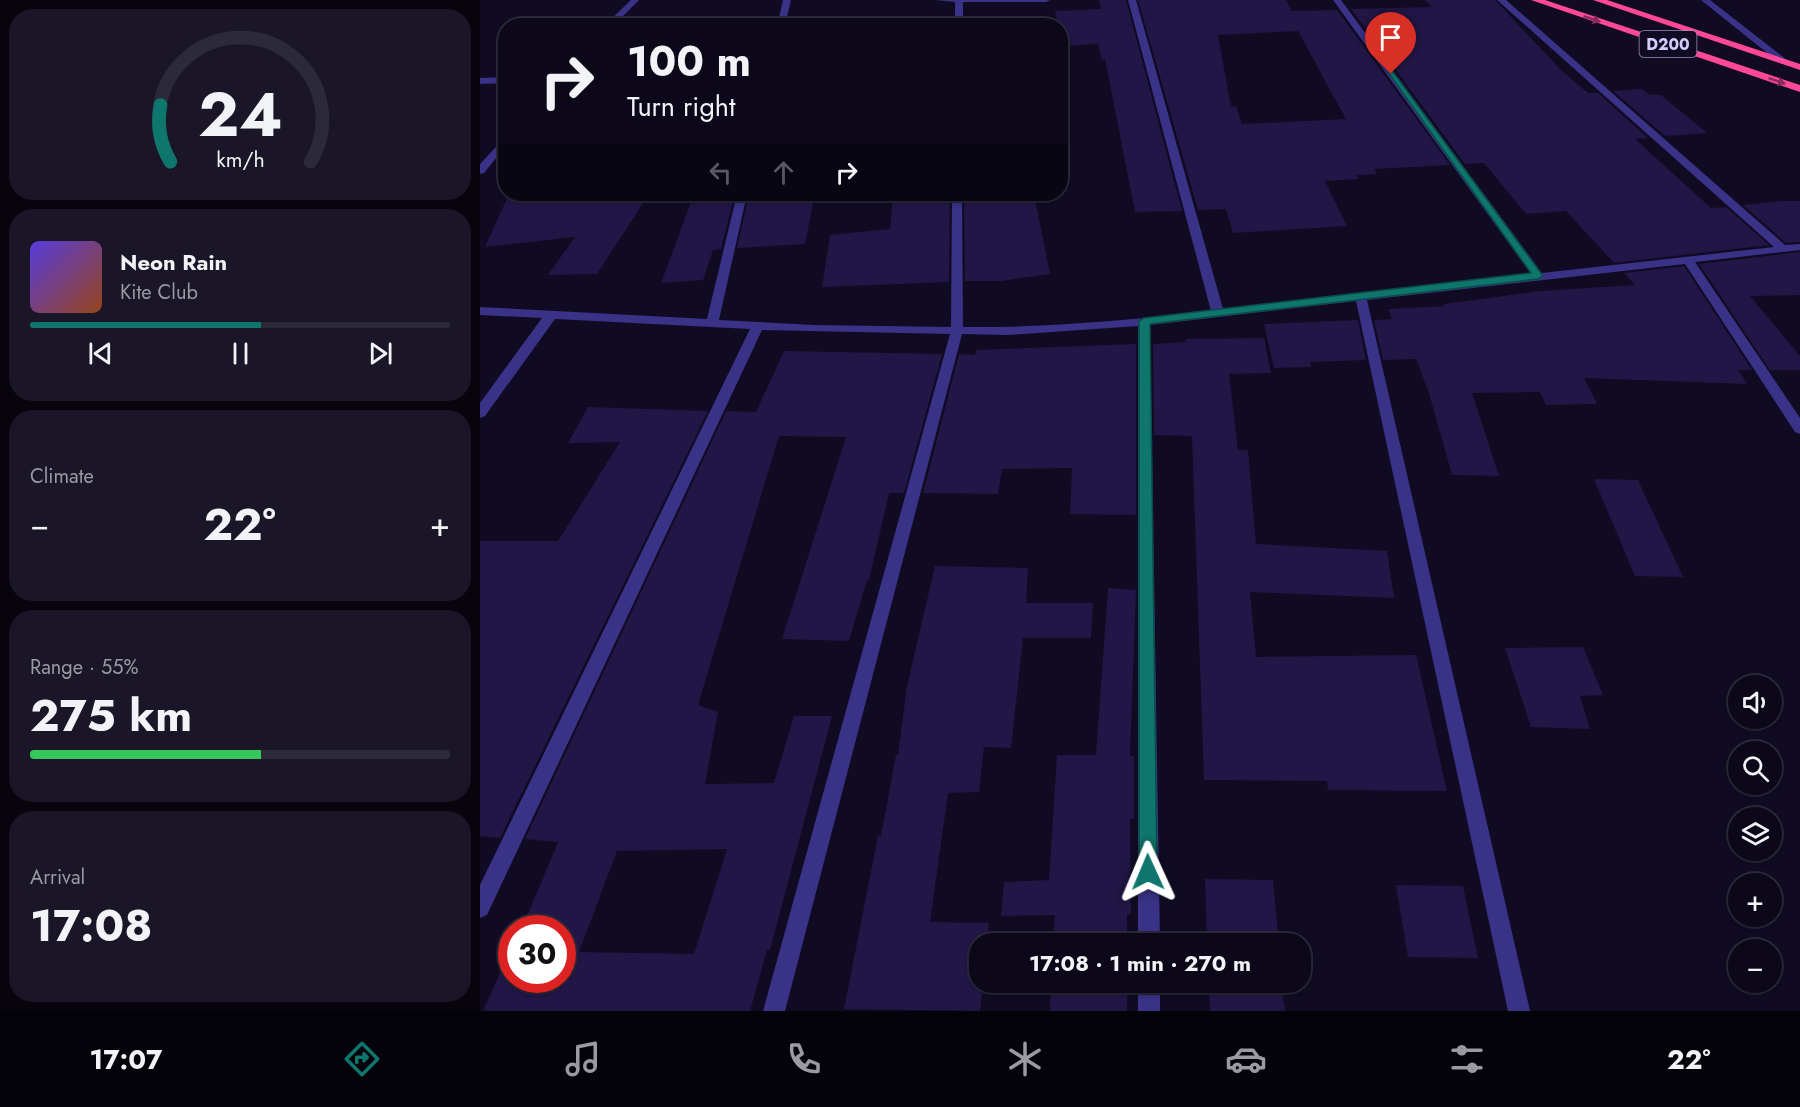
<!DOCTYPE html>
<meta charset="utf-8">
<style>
body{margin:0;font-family:Jost,sans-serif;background:#1a1627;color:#f1f3f6;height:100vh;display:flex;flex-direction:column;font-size:22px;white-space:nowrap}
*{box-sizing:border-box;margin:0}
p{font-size:20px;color:#9a9aa2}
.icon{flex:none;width:33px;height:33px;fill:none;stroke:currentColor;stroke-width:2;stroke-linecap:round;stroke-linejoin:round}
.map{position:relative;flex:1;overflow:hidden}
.panel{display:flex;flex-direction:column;gap:9px;padding:9px;background:#07040e;width:480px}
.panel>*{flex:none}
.hud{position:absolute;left:18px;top:18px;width:570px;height:183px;border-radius:24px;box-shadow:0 2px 4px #0004,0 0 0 2px #2c2939;background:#0c081a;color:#f1f3f6;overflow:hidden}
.buttons{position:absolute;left:1248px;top:675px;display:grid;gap:12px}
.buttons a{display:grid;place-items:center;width:54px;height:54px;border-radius:50%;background:#0c081a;box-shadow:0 2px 4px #0004,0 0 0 2px #2c2939;font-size:30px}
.speed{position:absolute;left:18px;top:915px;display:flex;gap:12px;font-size:30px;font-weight:700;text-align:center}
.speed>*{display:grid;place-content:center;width:78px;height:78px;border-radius:50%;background:#0c081a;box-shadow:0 2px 4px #0004,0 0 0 2px #2c2939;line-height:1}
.speed .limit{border:9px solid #d22;background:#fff;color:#111}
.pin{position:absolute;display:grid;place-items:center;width:51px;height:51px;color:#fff;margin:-62px -26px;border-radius:50% 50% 50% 0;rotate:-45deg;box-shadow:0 0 6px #0007}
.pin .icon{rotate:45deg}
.me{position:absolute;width:66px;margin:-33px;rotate:359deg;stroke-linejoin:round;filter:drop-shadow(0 0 4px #0008)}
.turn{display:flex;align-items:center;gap:21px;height:126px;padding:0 30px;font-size:27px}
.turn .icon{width:78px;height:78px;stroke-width:2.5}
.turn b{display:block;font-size:42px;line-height:51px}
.lanes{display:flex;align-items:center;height:57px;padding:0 30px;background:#0003;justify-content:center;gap:30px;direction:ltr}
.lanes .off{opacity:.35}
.big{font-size:45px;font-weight:700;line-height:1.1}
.panel .card{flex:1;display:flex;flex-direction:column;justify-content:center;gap:9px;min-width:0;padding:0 21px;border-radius:24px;background:#1a1627}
.panel .dial{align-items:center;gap:0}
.dial svg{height:156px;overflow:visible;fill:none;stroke:#2c2939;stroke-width:7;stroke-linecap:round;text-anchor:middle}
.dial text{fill:#f1f3f6;stroke:none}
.song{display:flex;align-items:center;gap:18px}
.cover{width:72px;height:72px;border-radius:9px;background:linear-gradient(135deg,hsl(250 70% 55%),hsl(20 70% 35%))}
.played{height:6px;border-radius:3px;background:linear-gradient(90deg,#0f766e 55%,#2c2939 55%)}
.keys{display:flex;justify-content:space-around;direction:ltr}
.heat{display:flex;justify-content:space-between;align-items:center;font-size:33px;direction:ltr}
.charge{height:9px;border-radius:4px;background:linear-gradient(90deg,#34c759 55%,#2c2939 0)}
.trip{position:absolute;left:489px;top:933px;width:342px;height:60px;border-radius:24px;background:#0c081a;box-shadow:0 2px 4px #0004,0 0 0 2px #2c2939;font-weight:700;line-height:60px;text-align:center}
.tab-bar{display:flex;height:96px;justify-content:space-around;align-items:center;background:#05030a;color:#9a9aa2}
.tab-bar .icon{width:42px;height:42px}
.tab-bar .active{color:#0f766e}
.tab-bar b{font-size:27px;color:#f1f3f6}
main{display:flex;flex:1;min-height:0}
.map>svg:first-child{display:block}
.building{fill:#211645;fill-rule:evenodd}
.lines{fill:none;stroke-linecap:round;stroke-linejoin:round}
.minor{fill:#393286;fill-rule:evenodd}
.highway{fill:#ff4897;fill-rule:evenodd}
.oneway{fill:#882a5d}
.route{fill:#0f766e;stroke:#0a4d48;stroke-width:1.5}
.labels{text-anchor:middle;stroke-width:6;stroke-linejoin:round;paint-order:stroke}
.shield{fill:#100b23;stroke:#9a93bd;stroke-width:1.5}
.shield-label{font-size:16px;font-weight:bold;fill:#d5cdff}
</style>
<main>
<section class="panel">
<div class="card dial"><svg viewBox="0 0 100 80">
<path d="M14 69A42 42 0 1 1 86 69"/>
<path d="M14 69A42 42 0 0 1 9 40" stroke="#0f766e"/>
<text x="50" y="56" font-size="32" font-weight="700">24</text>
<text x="50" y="72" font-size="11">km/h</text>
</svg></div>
<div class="card">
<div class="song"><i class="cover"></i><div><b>Neon Rain</b><p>Kite Club</p></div></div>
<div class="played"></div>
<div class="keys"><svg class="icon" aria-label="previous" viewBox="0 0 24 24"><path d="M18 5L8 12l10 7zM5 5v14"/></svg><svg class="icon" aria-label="pause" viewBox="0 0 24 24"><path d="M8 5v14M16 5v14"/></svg><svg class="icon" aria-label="next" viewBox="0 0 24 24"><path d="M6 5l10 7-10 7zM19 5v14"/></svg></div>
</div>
<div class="card"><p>Climate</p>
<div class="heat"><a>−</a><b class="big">22°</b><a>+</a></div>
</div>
<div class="card"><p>Range · 55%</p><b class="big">275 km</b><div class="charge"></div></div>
<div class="card"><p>Arrival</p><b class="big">17:08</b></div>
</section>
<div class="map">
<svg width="1320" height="1011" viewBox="0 0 1320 1011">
<rect width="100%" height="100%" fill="#100b23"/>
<path class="building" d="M619,0h27l56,211 -47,1 -30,-153 -3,1 -4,-16 -37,2 -1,-20h-2l-3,-15 46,-2z
M658,0h148l6,11 45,-1 113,155 -76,4 3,5 -20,1 2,4 -34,2 22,45 -114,7 -7,-24 -28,1zM818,31l48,88 -104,5 -6,-18 -5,1 -13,-72z
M944,0h71l67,71 26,22h10l50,45 -13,1 76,69 15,-1 43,38 -155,18 -48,-52 -40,3 -42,-51 -19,1 -114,-155 81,-2z
M1162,89l8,6h11l46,38 -42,3 -52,-45z
M29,194h48l-3,8 61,-8h34l-52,80 -49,1 27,-38 -90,10z
M214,194h41l-14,55 -8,1 -10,30 -42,3z
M269,194h36l-1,6 30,-2 -9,46 -68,4z
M470,194l-1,88 -127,5 8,-52 60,-6 3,-34z
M484,194h70l16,80 -49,7h-36z
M1303,201h17v41l-14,1 -43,-38z
M1320,252v43l-50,1 50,60v14h-30l-71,-106z
M1204,266l68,104h-14l9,14 -163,-6 13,26 -51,1 -6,-13 -68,1 27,83 -47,-1 -23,-82 -13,-34 -33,1 -9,-40 18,-1 -4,-10 57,-3 -1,-2 96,-13 95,-6 -11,-12z
M878,320l8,40 -56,2 1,5 -37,1 -10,-44z
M784,338l7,35 -42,1 9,76h10l8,94 131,7 7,47 -144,-6 6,65 160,-2 31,136 -119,-1 -1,-9 -123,-1 -12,-344 -38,-1 -1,-91 33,-2v-3z
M656,344v171l-66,-1 2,-46 -70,1 -4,25 -75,-1 36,-139 16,1 1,-5z
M304,351l158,3 -38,139h-15l-20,87h-2l-18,61 -67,-2 64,-202 -67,-1 -81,269 20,7 -13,72 69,-1 20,-67h38l-62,234h-3l-17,61h-267l27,-60 2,29h50v-52h-40l36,-86 -33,-3 201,-428 30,1zM247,849l-33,105 -115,-2 38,-101z
M108,407l120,4 -208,427 -20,-2v-295h78l62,-99 -52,1z
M1114,479l44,1 45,97 -48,-1z
M455,566l93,2 -2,35h67l-2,35h-68l-12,110 -27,-1 -5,45 -31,1 -18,129 59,1 -2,21h-7v38h3l-3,29 -136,-2 34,-173h3l15,-81h2l9,-69z
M628,588l28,2 -6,166h4v63h-4l1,95h-4v30h-74l2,-29 -54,1 3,-34 45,-2 8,-125h39z
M1103,647l20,48 -23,1 10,33 -59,-2 -26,-79z
M725,879l68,1 6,64h-72z
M916,885l67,1 15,72 -70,-1z
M571,982h76v29h-77z
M729,982h72l4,29h-75z"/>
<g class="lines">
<path class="minor" d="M151,0h8l-26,26h-9z
M303,0h8l-6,26h-8z
M455,0h115l-4,2h-83v24h-8v-24z
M648,0h8l87,309 308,-35 -198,-274h8l201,273 232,-26 -277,-247h9l279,245 15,-1v6l-105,12 105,156v16l-5,-2 -110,-168 -318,36 163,711h-22l-152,-710 -206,24 10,619h-22v-618l-131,9 -45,-1 -177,677h-22l187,-677 -188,-4 -275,585 -7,3v-33l270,-556 -195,-10 -70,97 -5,2v-15l62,-85 -62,-3v-8l227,12 30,-125h10l-28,126 95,5 137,2 1,-133h10l1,133c83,1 166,-7 248,-16z
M1221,0h9l77,60v4h-6z
M26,77v6l-26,1v-6z
M26,136v10l-22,27 -4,1v-10z
M658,982h22v29h-22z"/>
<path class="highway" d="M1051,0h14l255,85v7z
M1113,0h14l193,64v6z"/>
</g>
<defs><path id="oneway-solid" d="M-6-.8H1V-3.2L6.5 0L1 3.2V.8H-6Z" transform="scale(1.5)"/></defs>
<g class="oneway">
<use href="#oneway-solid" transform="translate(1112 19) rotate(19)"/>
<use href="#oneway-solid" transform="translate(1297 81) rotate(19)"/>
</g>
<path class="route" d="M908,72h5l150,204 -5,3 -388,45 7,548 -2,6 -7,3 -6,-3 -3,-6v-551l5,-3 387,-45z"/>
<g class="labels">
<rect class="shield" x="1159.5" y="31" width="57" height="26" rx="4.5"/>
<g class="shield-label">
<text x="1188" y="50">D200</text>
</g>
</g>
</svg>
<div class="buttons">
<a><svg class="icon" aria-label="sound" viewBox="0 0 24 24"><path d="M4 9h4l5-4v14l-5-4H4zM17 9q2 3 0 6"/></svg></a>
<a><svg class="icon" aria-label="search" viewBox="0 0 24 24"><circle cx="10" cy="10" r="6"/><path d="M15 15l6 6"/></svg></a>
<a><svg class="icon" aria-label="layers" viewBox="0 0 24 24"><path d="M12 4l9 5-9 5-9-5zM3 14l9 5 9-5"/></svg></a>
<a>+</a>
<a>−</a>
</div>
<div class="speed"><div class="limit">30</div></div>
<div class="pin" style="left:911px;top:74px;background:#d93025"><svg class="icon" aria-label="arrive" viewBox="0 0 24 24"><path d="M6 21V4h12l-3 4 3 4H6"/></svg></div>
<svg class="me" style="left:668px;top:872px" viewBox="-20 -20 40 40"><path d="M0-17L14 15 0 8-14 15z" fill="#0f766e" stroke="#fff" stroke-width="4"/></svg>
<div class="trip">17:08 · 1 min · 270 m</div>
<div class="hud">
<div class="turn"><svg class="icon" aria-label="right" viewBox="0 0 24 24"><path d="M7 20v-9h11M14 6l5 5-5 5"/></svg><div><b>100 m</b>Turn right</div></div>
<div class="lanes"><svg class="icon off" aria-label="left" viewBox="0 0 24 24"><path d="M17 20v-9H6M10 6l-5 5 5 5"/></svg><svg class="icon off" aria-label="ahead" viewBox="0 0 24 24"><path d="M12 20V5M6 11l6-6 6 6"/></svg><svg class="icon" aria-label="right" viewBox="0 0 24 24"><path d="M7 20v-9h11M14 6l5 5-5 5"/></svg></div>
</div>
</div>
</main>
<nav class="tab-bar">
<b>17:07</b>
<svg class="icon active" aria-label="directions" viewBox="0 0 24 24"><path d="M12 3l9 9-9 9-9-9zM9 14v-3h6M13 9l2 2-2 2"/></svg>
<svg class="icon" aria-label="music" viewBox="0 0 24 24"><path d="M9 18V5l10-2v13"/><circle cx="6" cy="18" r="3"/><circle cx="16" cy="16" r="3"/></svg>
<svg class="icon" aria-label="phone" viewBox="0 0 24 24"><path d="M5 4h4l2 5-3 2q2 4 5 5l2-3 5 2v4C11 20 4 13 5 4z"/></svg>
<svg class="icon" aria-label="climate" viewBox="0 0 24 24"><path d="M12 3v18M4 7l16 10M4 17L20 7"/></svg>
<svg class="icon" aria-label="car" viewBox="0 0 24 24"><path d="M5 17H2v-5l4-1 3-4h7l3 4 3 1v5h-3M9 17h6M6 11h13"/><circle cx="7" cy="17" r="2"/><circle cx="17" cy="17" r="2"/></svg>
<svg class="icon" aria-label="filters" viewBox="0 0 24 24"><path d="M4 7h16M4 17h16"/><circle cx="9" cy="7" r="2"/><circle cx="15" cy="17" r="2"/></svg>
<b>22°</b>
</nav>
